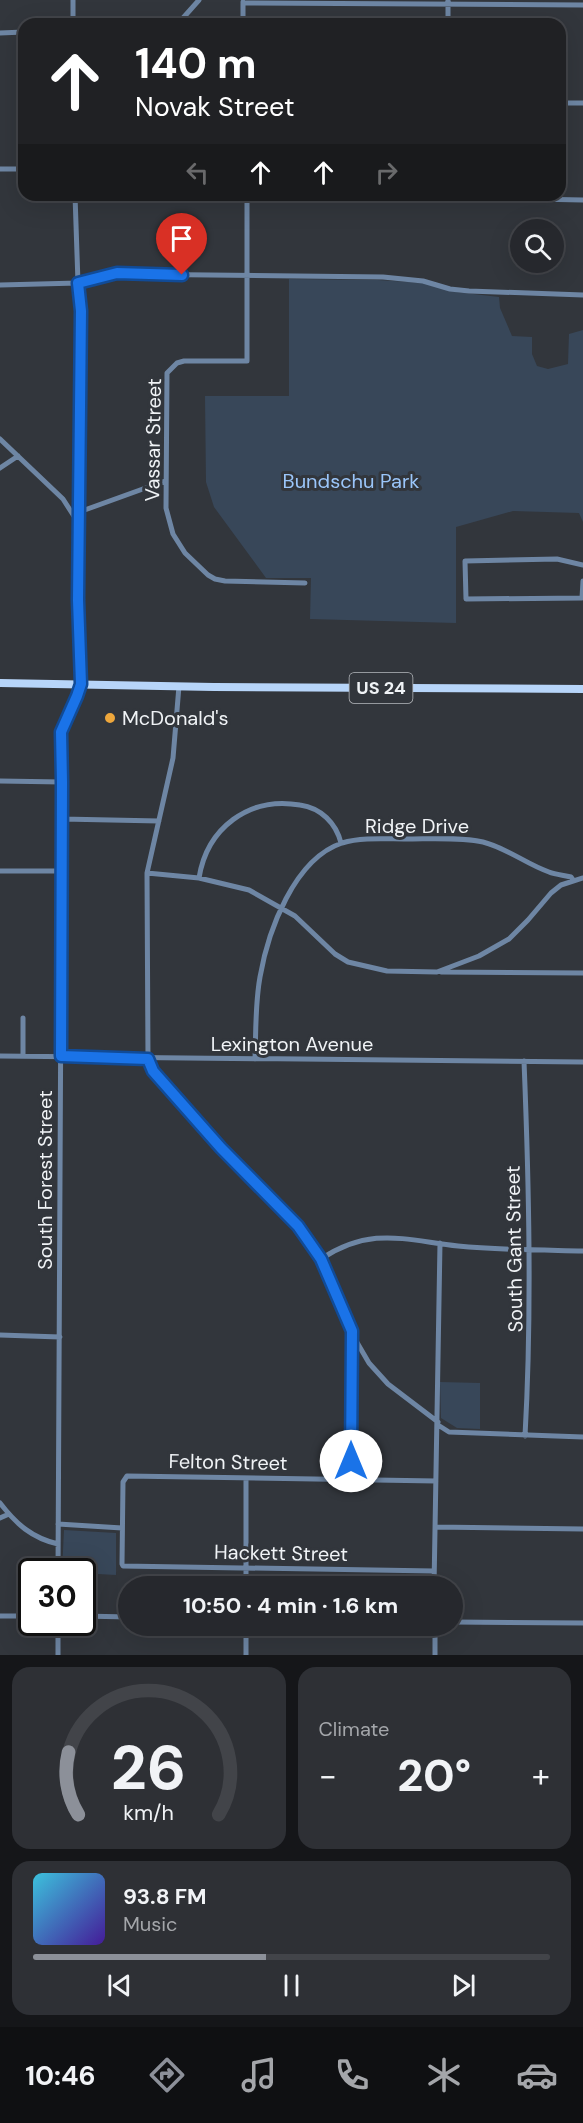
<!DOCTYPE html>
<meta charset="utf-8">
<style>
body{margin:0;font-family:"DM Sans",sans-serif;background:#2e3035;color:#f1f3f6;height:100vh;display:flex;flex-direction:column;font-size:22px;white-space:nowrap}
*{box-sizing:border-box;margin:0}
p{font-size:20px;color:#a4a6aa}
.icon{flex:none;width:33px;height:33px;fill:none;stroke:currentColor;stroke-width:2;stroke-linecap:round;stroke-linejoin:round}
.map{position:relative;height:1655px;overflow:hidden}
.side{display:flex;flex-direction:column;gap:12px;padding:12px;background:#151619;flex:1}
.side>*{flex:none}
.banner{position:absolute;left:18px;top:18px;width:548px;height:183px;border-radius:18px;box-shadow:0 6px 24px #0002,0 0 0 2px #424449;background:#202124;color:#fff;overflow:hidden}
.controls{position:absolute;left:510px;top:219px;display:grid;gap:12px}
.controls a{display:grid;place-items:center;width:54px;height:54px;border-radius:50%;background:#26282d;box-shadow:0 6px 24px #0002,0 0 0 2px #424449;font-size:30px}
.speed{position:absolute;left:18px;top:1558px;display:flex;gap:12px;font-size:30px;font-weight:700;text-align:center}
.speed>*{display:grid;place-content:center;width:78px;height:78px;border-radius:50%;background:#26282d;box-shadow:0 6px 24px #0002,0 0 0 2px #424449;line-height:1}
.speed .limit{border:3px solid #111;border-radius:9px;background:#fff;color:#111}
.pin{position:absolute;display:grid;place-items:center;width:51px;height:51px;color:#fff;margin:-62px -26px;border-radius:50% 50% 50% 0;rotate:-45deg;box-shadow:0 0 6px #0007}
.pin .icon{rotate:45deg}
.me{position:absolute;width:66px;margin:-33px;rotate:0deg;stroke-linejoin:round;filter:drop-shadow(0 0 4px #0008)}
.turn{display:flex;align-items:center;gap:21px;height:126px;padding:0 18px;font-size:27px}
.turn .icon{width:78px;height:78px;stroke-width:2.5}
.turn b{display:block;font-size:42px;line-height:51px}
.lanes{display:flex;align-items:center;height:57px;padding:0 18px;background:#0003;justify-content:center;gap:30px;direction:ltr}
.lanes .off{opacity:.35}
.big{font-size:45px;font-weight:700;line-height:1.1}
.side .tile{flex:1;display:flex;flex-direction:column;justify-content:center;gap:9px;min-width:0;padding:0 21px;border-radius:18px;background:#2e3035}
.side .dial{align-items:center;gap:0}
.dial svg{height:156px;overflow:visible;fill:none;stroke:#424449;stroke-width:7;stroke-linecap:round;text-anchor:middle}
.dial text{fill:#f1f3f6;stroke:none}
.song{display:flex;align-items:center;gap:18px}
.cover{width:72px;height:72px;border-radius:9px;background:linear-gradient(135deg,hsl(190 70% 55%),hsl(260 70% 35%))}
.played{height:6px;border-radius:3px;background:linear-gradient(90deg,#8c9099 45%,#424449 45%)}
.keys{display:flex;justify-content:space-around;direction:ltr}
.heat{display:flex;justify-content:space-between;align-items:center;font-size:33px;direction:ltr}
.side .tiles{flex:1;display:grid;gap:12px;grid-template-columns:1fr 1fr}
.tile:last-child{grid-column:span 2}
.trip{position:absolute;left:118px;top:1576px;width:345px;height:60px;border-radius:30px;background:#26282d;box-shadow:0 6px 24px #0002,0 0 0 2px #424449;font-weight:700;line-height:60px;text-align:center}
.tabs{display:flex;height:96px;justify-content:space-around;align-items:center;background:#0f1012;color:#a4a6aa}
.tabs .icon{width:42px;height:42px}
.tabs .selected{color:#8c9099}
.tabs b{font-size:27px;color:#f1f3f6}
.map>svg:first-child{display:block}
.green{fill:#384759}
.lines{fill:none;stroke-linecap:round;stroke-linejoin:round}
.street{stroke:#6e86a4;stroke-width:5}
.primary{stroke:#b7d5f9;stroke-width:8}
.route-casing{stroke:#114b97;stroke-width:15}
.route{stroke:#1a73e8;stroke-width:10}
.poi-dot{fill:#eea73c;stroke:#32363c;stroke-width:2}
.labels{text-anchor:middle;stroke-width:6;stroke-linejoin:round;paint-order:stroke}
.shield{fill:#32363c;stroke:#b7babe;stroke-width:1.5}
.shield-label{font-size:18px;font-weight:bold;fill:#f0f3f6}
.street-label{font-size:20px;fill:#f0f3f6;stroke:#32363c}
.park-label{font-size:20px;fill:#9bc6fa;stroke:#32363c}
.poi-label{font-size:20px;fill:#f0f3f6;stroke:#32363c;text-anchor:start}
</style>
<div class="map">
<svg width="583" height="1655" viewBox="0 0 583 1655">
<rect width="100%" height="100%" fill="#32363c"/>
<path class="green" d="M289,279l89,1 46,3 32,9 43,5 1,11 12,28 20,1v17l5,12 11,3 20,-5 1,-30 14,-4v192l-4,-9 -66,-2 -57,16v96l-146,-4 1,-41h-45l-52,-71 -8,-25 -1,-86h84z
M440,1382l40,1v46l-23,-1 -16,-10z
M64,1530l52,3v42l-54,-3z"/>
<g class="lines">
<path class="street" d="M73,0v24
M243,2v22
M243,3l340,2
M183,18l16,-18
M448,24v-24
M0,33l24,-1
M560,103h23
M0,169h24
M247,195v166h-63l-7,2 -10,10 -1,135 7,26 12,19 23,22 7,4 10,2 80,2
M348,195l235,5
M0,285l78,-2 39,-9 266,3 40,4 27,8 19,2 114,4
M0,439l63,60 16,25
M0,468l18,-12
M79,512l86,-31
M583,565l-26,-6 -92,2 1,38 116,-1 1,-17
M179,686l-6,72 -26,115 1,186 5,12 68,76 77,79 12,15 11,18 34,80 14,24 19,21 50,38
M0,781l62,1
M62,819l97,2
M0,871h62
M147,873l52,5 50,12 46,26 40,38 13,8 39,9 50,1 42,-16 30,-17 19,-19 23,-27 10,-8 22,-7
M199,878c8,-50 50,-82 101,-73 21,3 36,18 41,38
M441,972l142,1
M0,1056l583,6
M23,1056v-38
M255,1059c1,-27 0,-55 5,-82 8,-46 34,-118 82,-134 20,-6 43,-4 64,-4 25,0 53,-2 77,3 24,6 43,22 66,30 7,3 15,3 22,5l2,3
M524,1061c5,125 8,250 1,375
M321,1259c50,-33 83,-19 137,-13 42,4 84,4 125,5
M0,1335l60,2
M438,1425l11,7 134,5
M246,1478v109
M350,1478l2,-145
M0,1503c16,21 32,35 58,41
M0,1518l9,-4
M58,1524l64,4
M435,1527l148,2
M434,1571l-311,-5 -1,-2 1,-82 4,-6 309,5
M58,1572l4,-790c0,-15 -4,-34 -1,-49 3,-14 15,-33 20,-49l-3,-84 3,-289 -3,-28 -3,-88
M434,1587l6,-344
M0,1616h32
M82,1616l47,1
M453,1622l130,1
M58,1623v32
M435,1626v29
M246,1655v-29"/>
<path class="primary" d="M0,683l214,4 369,2"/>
</g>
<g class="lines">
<defs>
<path id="route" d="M182,275l-65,-2 -39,10 3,28 -3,289 3,84 -4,12 -16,36 1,50 -1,274 87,3 5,12 68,77 77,78 23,33 31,72 -1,130"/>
</defs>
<use href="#route" class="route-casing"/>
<use href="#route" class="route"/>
</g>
<circle class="poi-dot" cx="110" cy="718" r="6"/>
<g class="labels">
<rect class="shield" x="349.5" y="673" width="63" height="30" rx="4.5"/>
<g class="shield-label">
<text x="381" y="694">US 24</text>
</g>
<g class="street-label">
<text transform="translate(153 440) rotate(-89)" y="7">Vassar Street</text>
<text x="417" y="833">Ridge Drive</text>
<text x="292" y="1051">Lexington Avenue</text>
<text transform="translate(45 1180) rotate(-90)" y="7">South Forest Street</text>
<text transform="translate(514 1249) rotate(-91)" y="7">South Gant Street</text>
<text transform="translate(228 1462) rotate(1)" y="7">Felton Street</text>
<text transform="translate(281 1553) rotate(1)" y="7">Hackett Street</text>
</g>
<g class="park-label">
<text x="351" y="488">Bundschu Park</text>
</g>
<g class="poi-label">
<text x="122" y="725">McDonald's</text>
</g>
</g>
</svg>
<div class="controls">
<a><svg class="icon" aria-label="search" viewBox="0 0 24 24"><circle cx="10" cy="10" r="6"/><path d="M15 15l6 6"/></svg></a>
</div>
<div class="speed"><div class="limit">30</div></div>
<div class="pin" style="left:182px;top:275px;background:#d93025"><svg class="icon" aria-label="arrive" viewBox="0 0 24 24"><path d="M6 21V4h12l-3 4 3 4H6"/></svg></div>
<svg class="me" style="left:351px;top:1461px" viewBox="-20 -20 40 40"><circle r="19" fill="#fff"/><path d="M0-13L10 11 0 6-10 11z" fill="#1a73e8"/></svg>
<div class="trip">10:50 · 4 min · 1.6 km</div>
<div class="banner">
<div class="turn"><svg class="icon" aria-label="ahead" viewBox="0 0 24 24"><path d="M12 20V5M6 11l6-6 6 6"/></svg><div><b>140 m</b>Novak Street</div></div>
<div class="lanes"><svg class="icon off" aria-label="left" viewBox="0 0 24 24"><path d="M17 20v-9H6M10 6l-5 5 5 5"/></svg><svg class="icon" aria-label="ahead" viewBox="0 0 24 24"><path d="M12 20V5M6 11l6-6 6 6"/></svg><svg class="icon" aria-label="ahead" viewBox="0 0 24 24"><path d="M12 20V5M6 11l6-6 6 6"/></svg><svg class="icon off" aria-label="right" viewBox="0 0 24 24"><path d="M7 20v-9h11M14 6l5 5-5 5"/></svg></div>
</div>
</div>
<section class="side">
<div class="tiles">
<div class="tile dial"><svg viewBox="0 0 100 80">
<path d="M14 69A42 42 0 1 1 86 69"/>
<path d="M14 69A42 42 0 0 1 9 37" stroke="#8c9099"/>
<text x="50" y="56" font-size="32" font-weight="700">26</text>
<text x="50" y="72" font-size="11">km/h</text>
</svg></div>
<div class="tile"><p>Climate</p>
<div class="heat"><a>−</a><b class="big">20°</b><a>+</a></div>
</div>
<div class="tile">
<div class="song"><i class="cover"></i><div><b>93.8 FM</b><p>Music</p></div></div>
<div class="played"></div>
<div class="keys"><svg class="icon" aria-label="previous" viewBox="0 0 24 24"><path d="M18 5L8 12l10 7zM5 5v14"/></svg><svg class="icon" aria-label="pause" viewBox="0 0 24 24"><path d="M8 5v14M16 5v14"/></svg><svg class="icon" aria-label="next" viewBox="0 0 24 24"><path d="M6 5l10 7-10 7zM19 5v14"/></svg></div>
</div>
</div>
</section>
<nav class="tabs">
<b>10:46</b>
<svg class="icon selected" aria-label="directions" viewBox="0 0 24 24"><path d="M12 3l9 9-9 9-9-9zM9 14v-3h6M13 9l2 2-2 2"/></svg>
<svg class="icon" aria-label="music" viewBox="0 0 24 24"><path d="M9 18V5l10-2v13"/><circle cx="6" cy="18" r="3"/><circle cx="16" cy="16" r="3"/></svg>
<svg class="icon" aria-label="phone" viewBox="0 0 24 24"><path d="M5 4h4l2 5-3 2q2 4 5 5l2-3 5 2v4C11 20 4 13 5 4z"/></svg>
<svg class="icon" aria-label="climate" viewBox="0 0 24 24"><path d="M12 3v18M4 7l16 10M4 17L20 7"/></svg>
<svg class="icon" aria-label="car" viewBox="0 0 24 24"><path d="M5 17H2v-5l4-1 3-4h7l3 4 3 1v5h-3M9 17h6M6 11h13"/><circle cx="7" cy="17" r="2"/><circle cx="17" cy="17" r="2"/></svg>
</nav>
